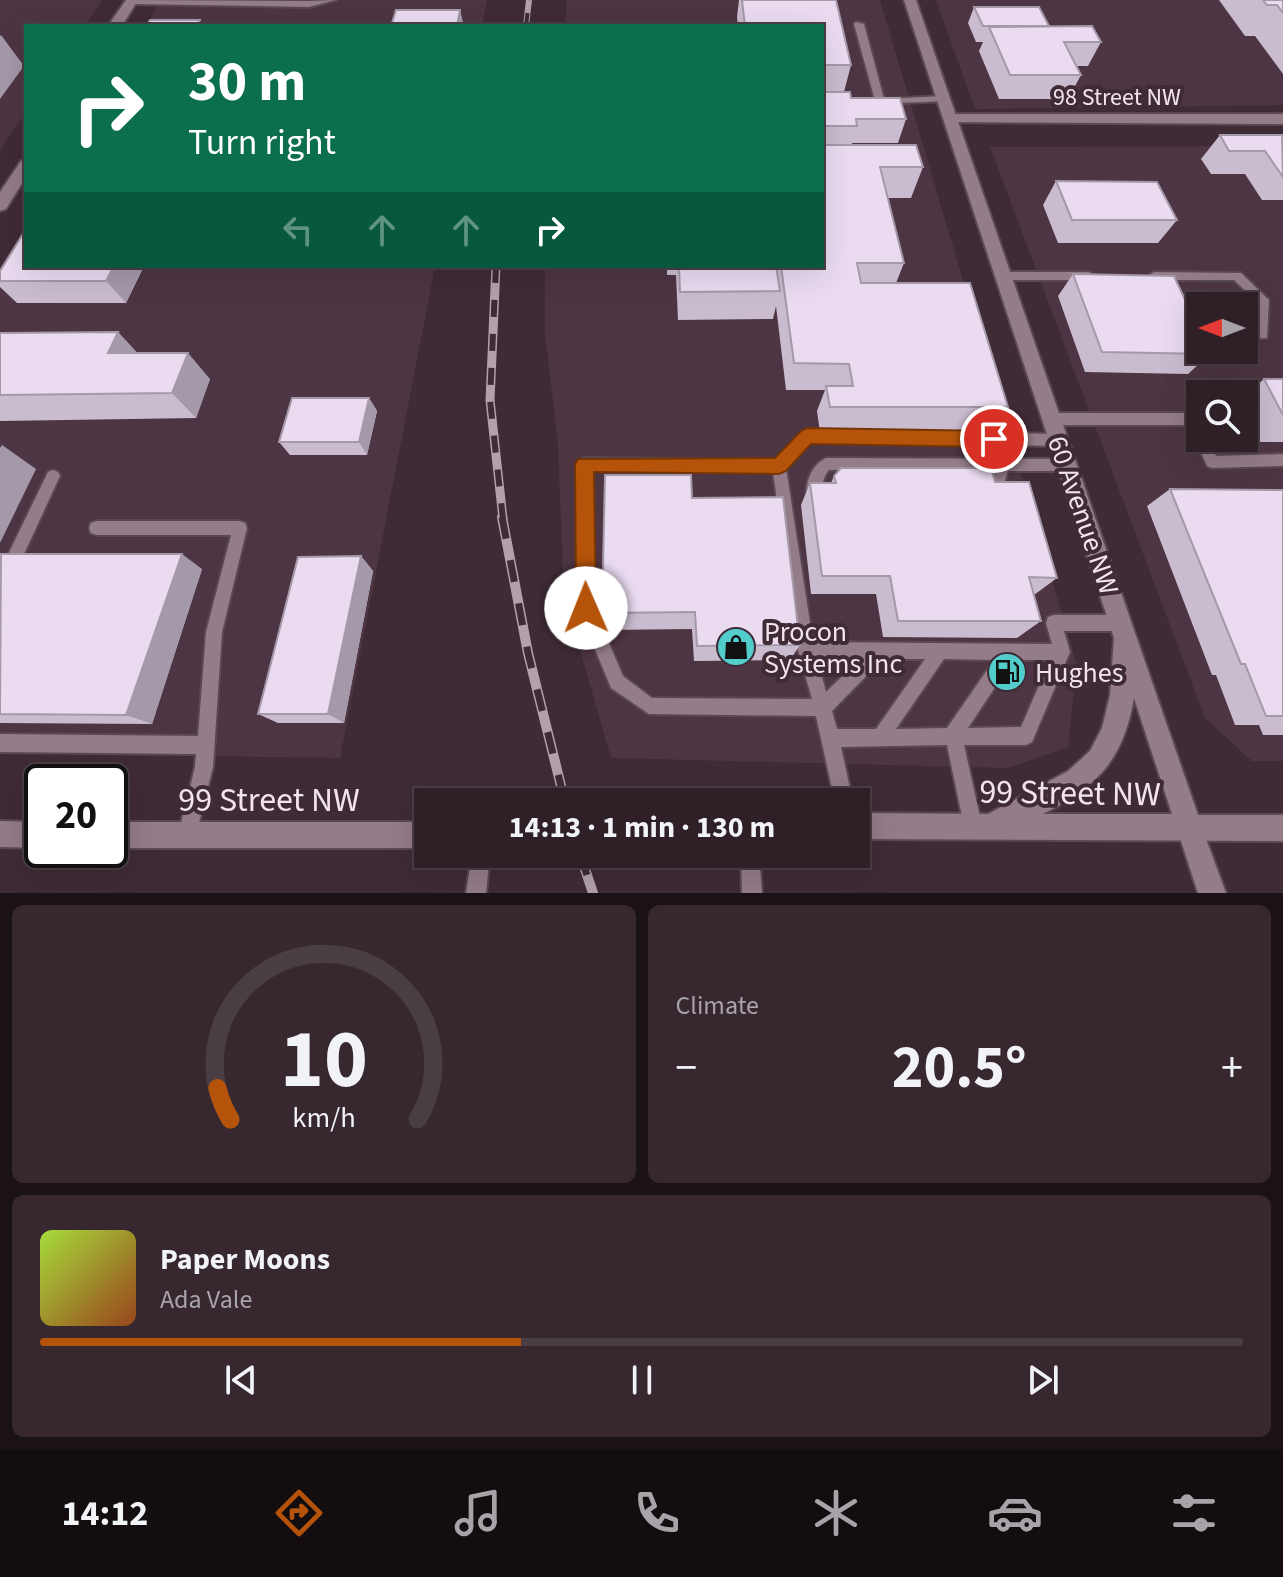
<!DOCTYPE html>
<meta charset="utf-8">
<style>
body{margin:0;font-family:"Source Sans 3",sans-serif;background:#372830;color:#f1f3f6;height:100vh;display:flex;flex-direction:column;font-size:30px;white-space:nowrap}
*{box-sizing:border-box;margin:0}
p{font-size:26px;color:#a7a3a8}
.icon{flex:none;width:44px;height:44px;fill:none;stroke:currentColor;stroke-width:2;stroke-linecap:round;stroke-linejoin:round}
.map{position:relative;height:893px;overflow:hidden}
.drawer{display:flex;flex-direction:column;gap:12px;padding:12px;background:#1a1216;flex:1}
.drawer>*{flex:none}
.banner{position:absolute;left:24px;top:24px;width:800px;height:244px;border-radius:0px;box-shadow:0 8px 32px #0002,0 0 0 2px #4a3e45;background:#0b6e4f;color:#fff;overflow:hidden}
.needle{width:52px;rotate:270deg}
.tools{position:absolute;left:1186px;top:292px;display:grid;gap:16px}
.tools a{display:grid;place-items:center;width:72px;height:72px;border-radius:0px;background:#2f2028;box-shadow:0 8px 32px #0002,0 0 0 2px #4a3e45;font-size:40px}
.speed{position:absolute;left:24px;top:764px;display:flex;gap:16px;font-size:40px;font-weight:700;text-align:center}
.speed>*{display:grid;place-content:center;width:104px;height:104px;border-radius:50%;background:#2f2028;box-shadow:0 8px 32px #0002,0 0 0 2px #4a3e45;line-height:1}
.speed .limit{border:4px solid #111;border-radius:12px;background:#fff;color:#111}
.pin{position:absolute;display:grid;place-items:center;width:68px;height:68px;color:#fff;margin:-34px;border:4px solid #fff;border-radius:50%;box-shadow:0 2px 8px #0007}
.me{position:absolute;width:88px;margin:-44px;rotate:359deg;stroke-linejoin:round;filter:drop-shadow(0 0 6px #0008)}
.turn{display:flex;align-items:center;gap:28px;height:168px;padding:0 32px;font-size:36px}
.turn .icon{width:104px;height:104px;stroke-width:2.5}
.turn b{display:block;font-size:56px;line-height:68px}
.lanes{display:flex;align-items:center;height:76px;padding:0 32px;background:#0003;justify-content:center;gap:40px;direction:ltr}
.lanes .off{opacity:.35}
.big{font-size:60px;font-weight:700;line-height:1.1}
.drawer .tile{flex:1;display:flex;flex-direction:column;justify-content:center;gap:12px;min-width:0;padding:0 28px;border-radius:12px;background:#372830}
.drawer .dial{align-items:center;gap:0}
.dial svg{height:208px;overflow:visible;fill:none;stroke:#4a3e45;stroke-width:7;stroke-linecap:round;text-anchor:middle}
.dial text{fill:#f1f3f6;stroke:none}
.song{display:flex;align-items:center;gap:24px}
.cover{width:96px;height:96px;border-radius:12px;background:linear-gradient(135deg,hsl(80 70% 55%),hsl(20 70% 35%))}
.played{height:8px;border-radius:4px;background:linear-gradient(90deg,#b45309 40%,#4a3e45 40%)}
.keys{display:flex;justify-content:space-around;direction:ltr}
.heat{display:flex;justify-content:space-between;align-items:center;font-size:44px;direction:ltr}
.drawer .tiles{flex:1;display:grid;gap:12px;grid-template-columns:1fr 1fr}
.tile:last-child{grid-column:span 2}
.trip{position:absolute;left:414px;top:788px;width:456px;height:80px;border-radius:0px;background:#2f2028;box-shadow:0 8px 32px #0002,0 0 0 2px #4a3e45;font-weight:700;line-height:80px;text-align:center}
.tabs{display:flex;height:128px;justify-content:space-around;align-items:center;background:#130d10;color:#a7a3a8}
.tabs .icon{width:56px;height:56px}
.tabs .selected{color:#b45309}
.tabs b{font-size:36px;color:#f1f3f6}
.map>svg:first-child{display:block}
.built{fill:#4e3543;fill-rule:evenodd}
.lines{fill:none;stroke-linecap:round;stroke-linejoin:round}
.lane-casing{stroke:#5a4953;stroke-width:4}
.street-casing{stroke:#5a4953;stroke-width:4}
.secondary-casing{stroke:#5a4953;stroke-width:4}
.lane{fill:#947c89;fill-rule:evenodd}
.street{fill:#947c89;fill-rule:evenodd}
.secondary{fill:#947c89;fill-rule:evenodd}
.rail-far2-casing{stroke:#b2a1aa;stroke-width:6}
.rail-far1-casing{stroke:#b2a1aa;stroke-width:9}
.rail-casing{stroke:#b2a1aa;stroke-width:10}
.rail-far2{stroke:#3f2b36;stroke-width:4;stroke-dasharray:13;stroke-linecap:butt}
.rail-far1{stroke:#3f2b36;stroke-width:6;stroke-dasharray:17;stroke-linecap:butt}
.rail{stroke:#3f2b36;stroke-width:7;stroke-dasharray:22;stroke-linecap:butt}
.wall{fill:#c9bccf}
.shaded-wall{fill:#a499a9}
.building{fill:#eadbf1;stroke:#a499a9;stroke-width:2}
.route{fill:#b45309;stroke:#753606;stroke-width:2}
.labels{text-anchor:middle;stroke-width:8;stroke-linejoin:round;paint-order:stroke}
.far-street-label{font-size:24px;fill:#f2e4eb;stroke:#3f2b36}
.street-label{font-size:28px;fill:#f2e4eb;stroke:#3f2b36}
.poi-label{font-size:28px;fill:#f2e4eb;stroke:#3f2b36;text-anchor:start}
.near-street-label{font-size:34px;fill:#f2e4eb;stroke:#3f2b36}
</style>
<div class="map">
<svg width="1283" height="893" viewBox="0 0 1283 893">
<rect width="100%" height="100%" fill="#3f2b36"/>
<path class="built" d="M0,0h102l-17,26h-59v86l-26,38z
M161,0h326l-5,26h-336z
M567,0h313l197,665 -9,82 -60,21 -397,-10 -47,-164 -6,-150 -13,-110v-68h277v-240h-257z
M936,0h347v105l-308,4z
M1283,146v615h-31l-47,-43 -215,-571zM1200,306h44v44h-44zM1200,394h44v44h-44z
M26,225v41h409l-95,492 -340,-5v-485z"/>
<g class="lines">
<defs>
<path id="lane" d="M128,0l181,1 27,-1 -27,7 -177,-3z
M856,22l8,2 20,75 59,-3 5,3 -1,2 -71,3 -22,-80z
M1004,272h85l6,4 -6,4h-85l-6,-4z
M1154,272l87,1 28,27 -2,38 -23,1v-10h13v-27l-23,-22h-80l-6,-4z
M1052,413h141l5,2 2,23h8l8,18 67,-2v12l-71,2 -5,-2 -18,-41h-137l-5,-2 -2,-4 2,-4z
M807,430l252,4 5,2 2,4 -2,4 -5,2 -249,-4 -24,26 27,174 239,2 -6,-21 2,-6 6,-2h67l6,2 2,6 -2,6 -6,2h-57l6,21 -38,90 -6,3h-62l18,81 -3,6 -6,3 -6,-3 -3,-6 -17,-81 -106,2 12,55h-18l-19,-86 -167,-2 -38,-26 -33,-80v-144l2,-4 5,-2 191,2 26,-28zM592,470l181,2 25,178 14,49 -160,-1 -29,-22 -29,-68zM817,658l43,1 -34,33zM883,659h42l-49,70h-39l-5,-18zM944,659l50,1 -47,68 -51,1zM1013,660h37l-29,67 -53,1z
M826,458l241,1 5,2 2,4 -2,4 -5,2h-59l-11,34 -5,2 -5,-2 -2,-5 9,-29 -165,-1c-9,10 -6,23 -11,35l-5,2 -5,-2c-5,-17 1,-39 18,-47z
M53,470l5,2 2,4 -54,117 -6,2v-24l48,-99z
M96,521h144l5,2 2,5 -25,104 -9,135 -17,68 -2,7 -7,2 -7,-2 -2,-7 17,-68 1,-13 -196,-2v-18l198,2 8,-104 25,-97h-135l-5,-2 -2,-5 2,-5z
M472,854h18l-4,39h-20z
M741,854h18l3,39h-20z"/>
<path id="street" d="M126,0h12l-16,26h-14z
M950,114h333v10l-338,-2v-6z
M26,160v17l-20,32 -6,2v-19l21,-31z
M1190,816l9,4 27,73h-28l-21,-64 4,-9z"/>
<path id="secondary" d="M904,0h12l282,815h85v26l-427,-2v-26l132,1 80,-43 22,-20 12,-23 8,-33 4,-57zM1134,698l38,116h-129c55,-28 80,-54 91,-116z
M0,821l42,1v26l-42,-1z
M110,822h318v26h-318z"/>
</defs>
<use href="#lane" class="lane-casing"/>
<use href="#street" class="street-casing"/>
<use href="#secondary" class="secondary-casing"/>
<use href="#lane" class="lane"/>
<use href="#street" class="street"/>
<use href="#secondary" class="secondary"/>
<defs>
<path id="rail-far2" d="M526,26l3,-26"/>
<path id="rail-far1" d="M496,266l-6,134 13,119"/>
<path id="rail" d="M502,517l26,136 37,149
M580,854l13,39"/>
</defs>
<use href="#rail-far2" class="rail-far2-casing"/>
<use href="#rail-far1" class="rail-far1-casing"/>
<use href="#rail" class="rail-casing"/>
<use href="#rail-far2" class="rail-far2"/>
<use href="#rail-far1" class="rail-far1"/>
<use href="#rail" class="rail"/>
</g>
<path class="wall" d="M739,0h97l15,65 -7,27 7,6 55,21 -8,24h-46v2l71,22 -12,31h-23l16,65 -8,20 112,124 -19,25h-169l-3,-21 8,-21h-39l-10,-84 -3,13 -95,1 -2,-45h-9v-9h109l2,10 -1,-10h45v-240h-84l-1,-9z
M1219,0h64v74l-28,-38h-10z
M974,7l75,19 52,16 -13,24h-11l4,9 -13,24h-69l-20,-48 4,-9h-7l-8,-19z
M1220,135l63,1v64h-21l-17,-26h-34l-10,-15z
M1056,181l121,39 -19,23h-100l-15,-38z
M26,266h118l-18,37h-109l-17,-16v-16z
M1073,274l137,80 -22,20 -103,-2 -27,-76z
M118,332l19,21 73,26 -14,39 -196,3v-88z
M1264,379h19v63h-23l-16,-34v-12z
M369,398l8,13 -10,44h-77l-11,-13z
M834,476l161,6 62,96 -23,17 7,26 -24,17 -134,-1 -7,-43h-65l-10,-89 9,-22h21z
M1170,489l113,1v245h-20l-4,-10h-24l-19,-50h-4l-65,-169z
M692,498l108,147 -10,15 -96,1 -2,-32 -87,1 -3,-17z
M0,555l202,14 -50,155 -152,-1z
M361,556l12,15 -29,152h-66l-20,-9z"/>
<path class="shaded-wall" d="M460,10l4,16h-7z
M1,35l23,31 -24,33v-63z
M114,266h30l-18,37 -20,-22z
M118,332l25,27 -35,-6z
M188,353l22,26 -14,39 -24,-25z
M369,398l8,13 -10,44 -8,-13z
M2,445l34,24 -36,74v-95z
M182,554l20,15 -50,155 -26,-9z
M361,556l12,15 -29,152 -16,-9z"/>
<path class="building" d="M742,0h94l15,65h-29v-39h-77z
M1263,0h20v13l-6,-8h-10z
M974,7h65l10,19h-66z
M396,10h64l-3,16h-66z
M150,20h50l-3,6h-51z
M1092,26l9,16h-37l17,33h-71l-21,-48z
M822,92h28l1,6h49l6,21h-50l1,7h-35z
M1220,135h62l1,42 -18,-26h-36z
M822,145h94l7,22h-43l24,96h-47l4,20h109l38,124h-178l-4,-21h27l-4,-22 -55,-1 -13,-97h41z
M1056,181l101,1 20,38h-105z
M26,229v37h88l-8,15h-106v-10z
M679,266h97l4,25 -100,1z
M1073,274l101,2 26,56v18h9l1,4 -108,-2z
M118,332l-10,21h80l-16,40 -172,2v-62z
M1264,379h19v36z
M292,398h77l-10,44h-80z
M841,468h150l4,14h34l28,96 -28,-1 12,44h-143l-8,-45h-68l-12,-93h26l-2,-7z
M605,475h86l1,23 91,-1 17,148 -103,1 -2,-34 -93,1z
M1170,489l113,1v226h-17l-21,-52h-4z
M1,554h181l-56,161 -126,-1z
M361,556l-33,158h-70l40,-157z"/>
<path class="route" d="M807,428l187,3 7,2 2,6 -2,5 -7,3 -183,-3 -25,27 -7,3 -185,-2 2,136 -3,7 -7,3 -7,-3 -3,-7 -1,-144 3,-5 197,-1 26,-27z"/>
<defs>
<symbol id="shop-disc" viewBox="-11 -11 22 22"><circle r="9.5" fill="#52cdcc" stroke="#3f2b36"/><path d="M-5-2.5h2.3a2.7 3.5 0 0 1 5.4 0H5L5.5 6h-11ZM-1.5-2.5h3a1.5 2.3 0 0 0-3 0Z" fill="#111"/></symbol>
<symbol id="fuel-disc" viewBox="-11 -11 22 22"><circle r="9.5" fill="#52cdcc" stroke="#3f2b36"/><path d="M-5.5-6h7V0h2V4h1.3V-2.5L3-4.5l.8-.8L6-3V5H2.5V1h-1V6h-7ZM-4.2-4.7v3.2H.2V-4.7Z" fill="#111"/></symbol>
</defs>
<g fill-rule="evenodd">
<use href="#shop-disc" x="714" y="625" width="44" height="44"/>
<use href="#fuel-disc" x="985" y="650" width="44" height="44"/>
</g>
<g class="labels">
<g class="far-street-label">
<text x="1117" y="105">98 Street NW</text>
</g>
<g class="street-label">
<text transform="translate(1084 515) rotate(71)" y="10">60 Avenue NW</text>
</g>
<g class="poi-label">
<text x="764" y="641">Procon<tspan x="764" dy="32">Systems Inc</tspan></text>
<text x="1035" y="682">Hughes</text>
</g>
<g class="near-street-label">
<text transform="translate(1070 792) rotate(1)" y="12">99 Street NW</text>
<text x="269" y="811">99 Street NW</text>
</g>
</g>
</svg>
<div class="tools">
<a><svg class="needle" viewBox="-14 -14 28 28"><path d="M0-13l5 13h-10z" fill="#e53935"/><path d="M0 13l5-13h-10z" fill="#a7a3a8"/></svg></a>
<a><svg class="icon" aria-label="search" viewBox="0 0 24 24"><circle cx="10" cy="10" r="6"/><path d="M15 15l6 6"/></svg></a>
</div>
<div class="speed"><div class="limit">20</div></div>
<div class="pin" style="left:994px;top:439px;background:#d93025"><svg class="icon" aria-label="arrive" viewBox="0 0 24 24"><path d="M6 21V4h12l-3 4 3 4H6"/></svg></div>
<svg class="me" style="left:586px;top:608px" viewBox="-20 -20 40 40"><circle r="19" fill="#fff"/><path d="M0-13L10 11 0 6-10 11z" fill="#b45309"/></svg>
<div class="trip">14:13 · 1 min · 130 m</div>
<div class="banner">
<div class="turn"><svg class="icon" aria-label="right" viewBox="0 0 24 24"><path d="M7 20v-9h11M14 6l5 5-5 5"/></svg><div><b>30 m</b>Turn right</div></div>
<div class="lanes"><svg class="icon off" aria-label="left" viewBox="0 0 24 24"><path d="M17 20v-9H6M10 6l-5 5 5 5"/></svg><svg class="icon off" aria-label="ahead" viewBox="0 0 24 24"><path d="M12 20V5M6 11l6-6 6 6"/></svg><svg class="icon off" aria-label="ahead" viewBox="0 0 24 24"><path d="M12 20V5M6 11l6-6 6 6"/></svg><svg class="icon" aria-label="right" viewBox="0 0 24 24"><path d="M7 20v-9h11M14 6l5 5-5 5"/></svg></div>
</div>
</div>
<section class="drawer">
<div class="tiles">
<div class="tile dial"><svg viewBox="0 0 100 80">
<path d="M14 69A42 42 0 1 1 86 69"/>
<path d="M14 69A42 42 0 0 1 9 57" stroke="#b45309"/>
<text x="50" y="56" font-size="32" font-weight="700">10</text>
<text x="50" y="72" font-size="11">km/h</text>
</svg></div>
<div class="tile"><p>Climate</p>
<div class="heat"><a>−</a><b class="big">20.5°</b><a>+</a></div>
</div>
<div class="tile">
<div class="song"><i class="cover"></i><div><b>Paper Moons</b><p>Ada Vale</p></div></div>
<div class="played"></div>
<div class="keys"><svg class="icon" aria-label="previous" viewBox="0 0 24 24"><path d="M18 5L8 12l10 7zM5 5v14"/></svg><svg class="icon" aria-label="pause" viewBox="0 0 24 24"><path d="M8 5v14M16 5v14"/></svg><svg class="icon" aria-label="next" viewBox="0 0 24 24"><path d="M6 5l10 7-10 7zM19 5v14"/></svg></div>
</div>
</div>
</section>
<nav class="tabs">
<b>14:12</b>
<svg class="icon selected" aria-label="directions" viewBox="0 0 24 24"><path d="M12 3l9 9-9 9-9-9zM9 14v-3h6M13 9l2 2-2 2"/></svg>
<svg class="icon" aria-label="music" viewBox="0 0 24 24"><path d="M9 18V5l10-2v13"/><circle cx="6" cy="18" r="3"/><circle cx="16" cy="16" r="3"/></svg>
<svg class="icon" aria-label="phone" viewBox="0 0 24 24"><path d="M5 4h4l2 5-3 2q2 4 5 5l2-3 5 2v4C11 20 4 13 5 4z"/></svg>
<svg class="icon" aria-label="climate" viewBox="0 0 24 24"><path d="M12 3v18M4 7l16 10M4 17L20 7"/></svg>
<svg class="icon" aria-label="car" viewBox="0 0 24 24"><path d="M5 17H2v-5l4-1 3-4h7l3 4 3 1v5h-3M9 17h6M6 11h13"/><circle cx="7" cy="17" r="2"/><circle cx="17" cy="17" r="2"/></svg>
<svg class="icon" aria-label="filters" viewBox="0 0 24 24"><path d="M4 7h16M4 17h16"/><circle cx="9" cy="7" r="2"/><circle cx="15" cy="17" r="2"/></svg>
</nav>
